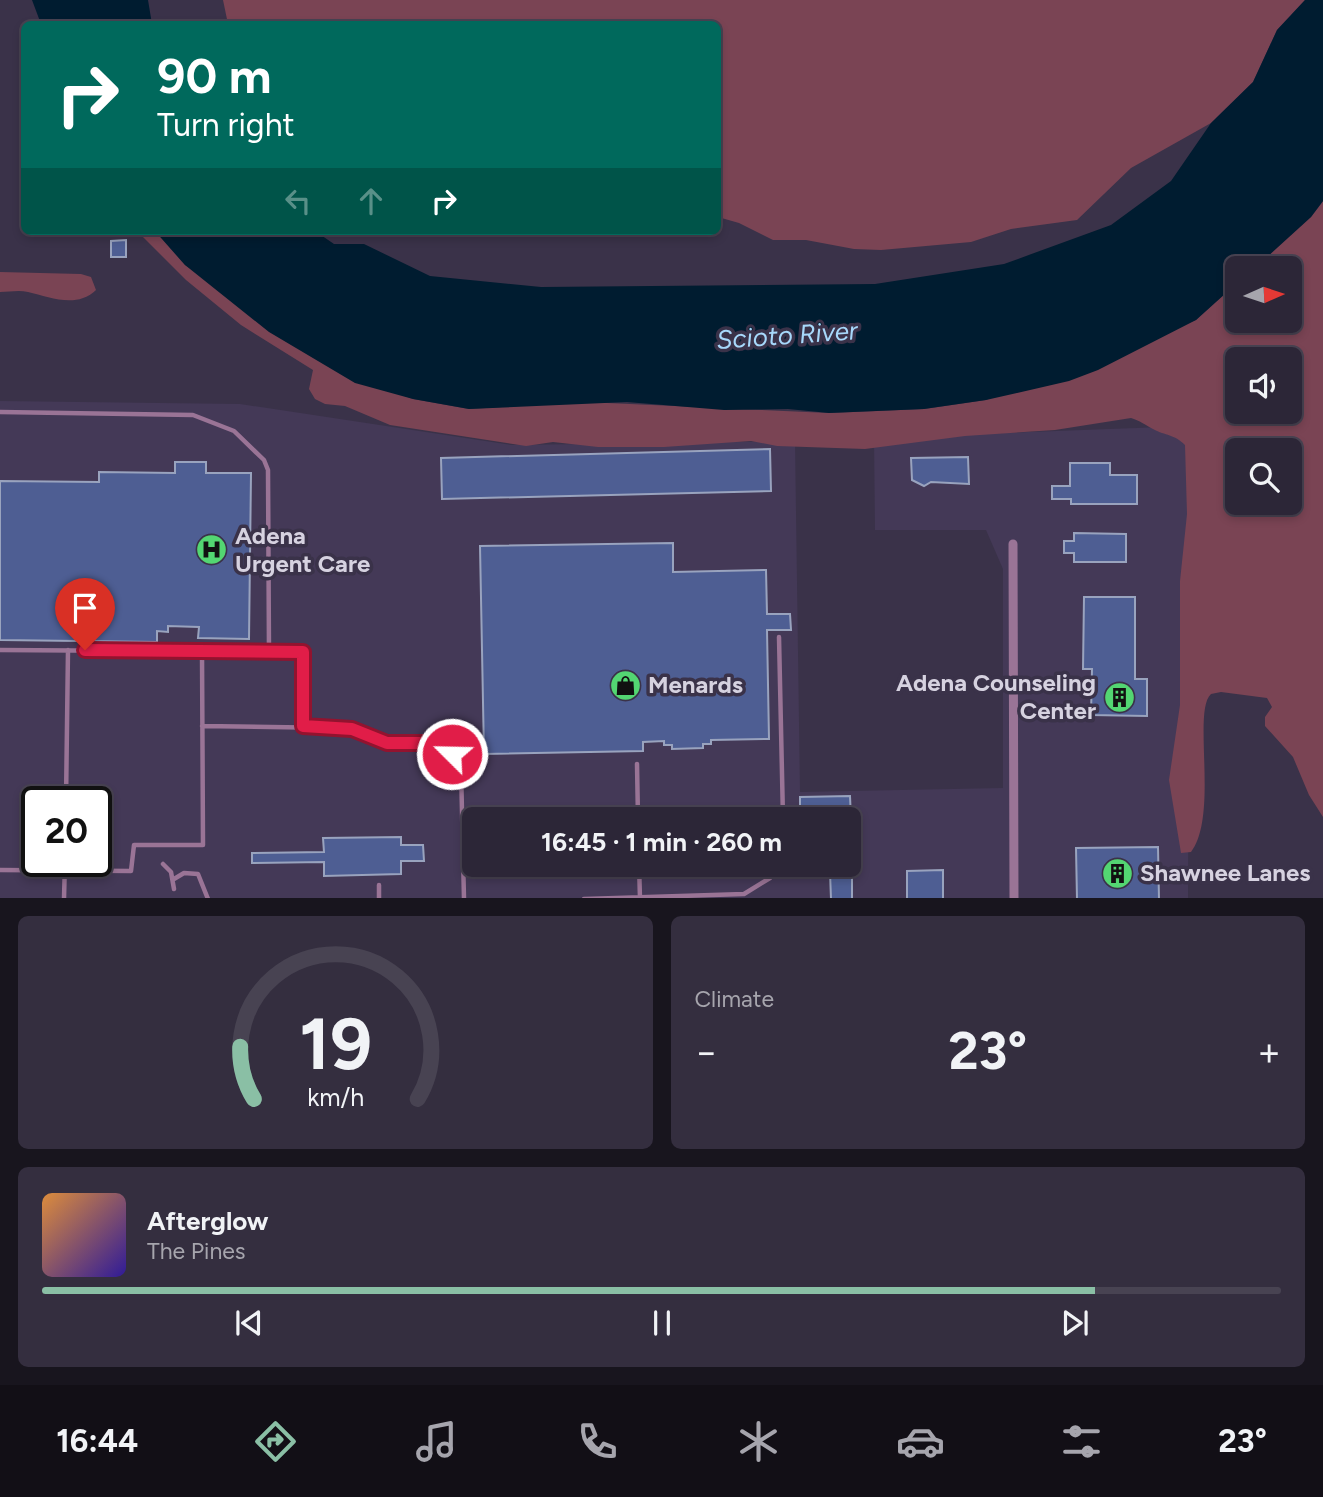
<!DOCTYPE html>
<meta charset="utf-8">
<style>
body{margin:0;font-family:Figtree,sans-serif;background:#342e3f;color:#f1f3f6;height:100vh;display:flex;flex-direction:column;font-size:26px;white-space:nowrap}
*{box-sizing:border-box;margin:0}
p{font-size:23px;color:#a6a5ad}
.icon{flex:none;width:38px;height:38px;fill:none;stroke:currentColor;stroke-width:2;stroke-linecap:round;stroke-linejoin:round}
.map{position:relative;height:898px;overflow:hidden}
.sheet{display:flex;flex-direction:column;gap:18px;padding:18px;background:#18151e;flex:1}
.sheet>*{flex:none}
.top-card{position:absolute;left:21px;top:21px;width:700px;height:214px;border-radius:10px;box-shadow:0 4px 10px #0003,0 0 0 2px #484352;background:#00695c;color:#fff;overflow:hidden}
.needle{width:46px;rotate:87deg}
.buttons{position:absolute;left:1225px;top:256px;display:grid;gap:14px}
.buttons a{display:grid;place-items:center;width:77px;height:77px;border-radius:10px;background:#2c2637;box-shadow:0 4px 10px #0003,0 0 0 2px #484352;font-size:35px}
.speed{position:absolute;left:21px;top:786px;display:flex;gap:14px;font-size:35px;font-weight:700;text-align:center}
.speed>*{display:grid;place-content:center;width:91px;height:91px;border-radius:50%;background:#2c2637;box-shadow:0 4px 10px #0003,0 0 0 2px #484352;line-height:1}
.speed .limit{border:4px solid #111;border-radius:10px;background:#fff;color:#111}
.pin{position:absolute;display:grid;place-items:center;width:60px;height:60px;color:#fff;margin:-72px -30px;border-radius:50% 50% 50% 0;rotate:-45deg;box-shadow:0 0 7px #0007}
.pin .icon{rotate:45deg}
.me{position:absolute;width:77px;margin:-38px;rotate:293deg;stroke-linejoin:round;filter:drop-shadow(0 0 5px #0008)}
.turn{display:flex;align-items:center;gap:24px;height:147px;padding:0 21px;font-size:32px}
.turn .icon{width:91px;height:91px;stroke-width:2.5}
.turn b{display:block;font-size:49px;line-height:60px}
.lanes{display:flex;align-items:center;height:66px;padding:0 21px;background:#0003;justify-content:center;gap:35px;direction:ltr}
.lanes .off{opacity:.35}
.big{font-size:52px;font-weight:700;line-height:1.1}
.sheet .tile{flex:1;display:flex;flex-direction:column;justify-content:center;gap:10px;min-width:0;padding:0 24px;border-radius:10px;background:#342e3f}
.sheet .dial{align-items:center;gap:0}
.dial svg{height:182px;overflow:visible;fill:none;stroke:#484352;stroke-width:7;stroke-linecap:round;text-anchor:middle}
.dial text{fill:#f1f3f6;stroke:none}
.song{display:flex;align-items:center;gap:21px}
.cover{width:84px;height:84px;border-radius:10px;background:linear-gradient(135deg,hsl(30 70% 55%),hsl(250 70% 35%))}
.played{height:7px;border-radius:4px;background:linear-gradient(90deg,#8abfa5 85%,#484352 85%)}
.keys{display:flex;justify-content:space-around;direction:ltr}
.heat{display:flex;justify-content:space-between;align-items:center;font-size:38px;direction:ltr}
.sheet .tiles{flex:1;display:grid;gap:18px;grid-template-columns:1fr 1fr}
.tile:last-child{grid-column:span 2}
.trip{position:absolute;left:462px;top:807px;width:399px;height:70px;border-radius:10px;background:#2c2637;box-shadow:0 4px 10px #0003,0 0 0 2px #484352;font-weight:700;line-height:70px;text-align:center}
.tabs{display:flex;height:112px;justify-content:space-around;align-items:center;background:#120f16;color:#a6a5ad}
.tabs .icon{width:49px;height:49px}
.tabs .active{color:#8abfa5}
.tabs b{font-size:32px;color:#f1f3f6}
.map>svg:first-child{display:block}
.built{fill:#443957;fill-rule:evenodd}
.green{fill:#7a4454;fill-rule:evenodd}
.water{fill:#001c30}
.building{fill:#4e5e93;stroke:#99a3be;stroke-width:2}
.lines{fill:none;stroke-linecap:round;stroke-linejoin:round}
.service{stroke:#9a7496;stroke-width:4.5}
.minor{stroke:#9a7496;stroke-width:9}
.route-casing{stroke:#92132f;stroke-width:18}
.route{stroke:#e11d48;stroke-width:12}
.labels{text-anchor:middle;stroke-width:7;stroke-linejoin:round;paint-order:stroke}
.poi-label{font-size:24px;font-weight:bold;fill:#d6d2e0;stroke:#3a3249;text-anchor:start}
.water-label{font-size:26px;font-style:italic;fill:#a7d8fb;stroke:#3a3249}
</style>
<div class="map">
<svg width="1323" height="899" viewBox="0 0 1323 899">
<rect width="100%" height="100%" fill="#3a3249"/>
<path class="built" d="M0,401l240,3 271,41 284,-4 5,351 203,-4v-219l-17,-39h-111l-1,-92 316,-12 -2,472 -1188,1zM37,802h59v59h-59zM474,819h375v45h-375z"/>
<path class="green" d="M223,0h1082l-28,30 -24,52 -42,41 -80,45 -54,52 -66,9 -40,13 -90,8 -27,-1 -48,-9h-33l-34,-17 -21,-6v-193h-490z
M1323,201v616l-14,-22 -16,-38 -28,-31v-9l7,-10 -5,-9 -46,-6 -10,2c-19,17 8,121 -20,158l-10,1 -12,-73 11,-75v-124l7,-67 -2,-69c-11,-11 -19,-9 -32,-16 -8,-4 -12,-8 -22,-11l-76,12 -90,6 -100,13 -88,-3 -26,-5 -87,6h-66l-45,-5 -27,4 -136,-21 -45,-19 -20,-2 -10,-5 -6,-10 4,-19 -72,-45 -55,-45 -49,-49h18l30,34 203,125 25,9 56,10 116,-7 244,11 95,-4 62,-9 210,-80 41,-37v37h53v-52h-35l56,-51zM1237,359h53v52h-53zM1237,450h53v52h-53z
M0,272l81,2 10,3 5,13c-20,19 -46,7 -68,2 -9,-2 -19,0 -28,0z"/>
<path class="water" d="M32,0h116l4,24h-111z
M1305,0h18v201l-12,16 -56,51h-18v15l-41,37 -98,50 -29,11 -83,19 -62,9 -95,4 -41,-4 -64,1 -97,-8 -158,7 -56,-10 -58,-16 -86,-51 -84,-67 -30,-34h160l19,13h30l66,32 111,11 334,-3 129,-20 107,-39 60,-44 40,-58 42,-41 24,-52z"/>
<path class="building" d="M126,240v17h-15v-16z
M770,449l1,42 -329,8 -1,-41z
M968,457l1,27 -38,-2 -7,4 -12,-6 -1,-22z
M175,462h31v11h45l-2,166 -51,-1 1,-11 -31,-1v6l-11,-1v11l-157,-2v-159l99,1v-10l76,1z
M1070,463h40v12h27v29h-66v-5h-19v-13h18z
M1074,533l52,1v28h-52v-9h-10v-12h10z
M673,543v29l93,-2 1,44h23l1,16h-24l2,109 -58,1v4h-8v4l-31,1v-4h-8v-4l-21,1v9l-159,3 -4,-208z
M1084,597h51v82h12v37l-56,-1 1,-46h-9z
M850,796l1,23h-51v-22z
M401,837v8h22l1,16h-23v13l-77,2v-14l-72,1v-10l72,-1 -1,-14z
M1158,847l1,52h-82l-1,-51z
M943,870v29h-36v-28z
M830,872h22v27h-21z"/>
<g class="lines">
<path class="service" d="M0,412l193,3 41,16 30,29 4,10 1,182
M779,637l4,182
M0,650l303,2v74
M202,726l133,2 17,1 35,14h52l22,25 3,131
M637,764l1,55
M66,802l2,-152
M163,864l8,8 3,17
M639,864l1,35
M0,870l131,1 3,-26h69l-1,-193
M174,879l10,-6 14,1 10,25
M379,885v14
M64,899l1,-38
M584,899l160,-5 26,-16 9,-14"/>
<path class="minor" d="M1013,544l1,355"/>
</g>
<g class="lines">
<defs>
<path id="route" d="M85,650l218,2v74l49,3 35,14h52l13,11"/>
</defs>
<use href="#route" class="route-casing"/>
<use href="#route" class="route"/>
</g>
<defs>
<symbol id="hospital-disc" viewBox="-11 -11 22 22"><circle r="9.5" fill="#53d672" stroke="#3a3249"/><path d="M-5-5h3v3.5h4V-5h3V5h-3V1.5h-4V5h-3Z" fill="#111"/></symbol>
<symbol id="shop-disc" viewBox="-11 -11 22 22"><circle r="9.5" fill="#53d672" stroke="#3a3249"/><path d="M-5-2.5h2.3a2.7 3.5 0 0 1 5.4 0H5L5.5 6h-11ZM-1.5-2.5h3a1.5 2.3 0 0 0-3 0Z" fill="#111"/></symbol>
<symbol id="building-disc" viewBox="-11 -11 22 22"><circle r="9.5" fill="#53d672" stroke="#3a3249"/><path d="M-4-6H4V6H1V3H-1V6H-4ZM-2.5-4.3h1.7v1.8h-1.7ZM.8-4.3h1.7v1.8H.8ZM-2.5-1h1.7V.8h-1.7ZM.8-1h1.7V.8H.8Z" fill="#111"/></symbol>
</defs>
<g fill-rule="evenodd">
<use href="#hospital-disc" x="194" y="532" width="35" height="35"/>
<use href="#shop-disc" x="608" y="668" width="35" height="35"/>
<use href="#building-disc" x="1102" y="680" width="35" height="35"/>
<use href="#building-disc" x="1100" y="856" width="35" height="35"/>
</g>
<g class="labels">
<g class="poi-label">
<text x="235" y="544">Adena<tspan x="235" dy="28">Urgent Care</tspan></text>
<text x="1096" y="691" text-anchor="end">Adena Counseling<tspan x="1096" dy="28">Center</tspan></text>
<text x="648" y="693">Menards</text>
<text x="1140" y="881">Shawnee Lanes</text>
</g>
<g class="water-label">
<text transform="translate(787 335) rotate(-4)" y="9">Scioto River</text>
</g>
</g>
</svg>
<div class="buttons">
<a><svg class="needle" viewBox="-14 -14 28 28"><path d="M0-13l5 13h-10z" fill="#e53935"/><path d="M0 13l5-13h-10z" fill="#a6a5ad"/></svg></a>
<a><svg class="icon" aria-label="sound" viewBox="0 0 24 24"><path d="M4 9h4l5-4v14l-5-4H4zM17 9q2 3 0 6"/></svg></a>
<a><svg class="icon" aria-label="search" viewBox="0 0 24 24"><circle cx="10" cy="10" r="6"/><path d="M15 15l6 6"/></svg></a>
</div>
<div class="speed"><div class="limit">20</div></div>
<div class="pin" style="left:85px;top:650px;background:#d93025"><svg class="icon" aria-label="arrive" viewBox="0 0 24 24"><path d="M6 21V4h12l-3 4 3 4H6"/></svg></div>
<svg class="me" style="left:452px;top:754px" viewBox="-20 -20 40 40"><circle r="17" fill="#e11d48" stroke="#fff" stroke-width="3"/><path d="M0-11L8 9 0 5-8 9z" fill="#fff"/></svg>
<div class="trip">16:45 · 1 min · 260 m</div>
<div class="top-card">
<div class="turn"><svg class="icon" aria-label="right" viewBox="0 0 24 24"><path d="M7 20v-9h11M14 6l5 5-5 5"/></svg><div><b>90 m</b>Turn right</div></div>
<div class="lanes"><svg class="icon off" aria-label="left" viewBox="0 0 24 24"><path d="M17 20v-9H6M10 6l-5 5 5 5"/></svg><svg class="icon off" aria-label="ahead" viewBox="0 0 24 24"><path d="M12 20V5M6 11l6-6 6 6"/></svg><svg class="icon" aria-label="right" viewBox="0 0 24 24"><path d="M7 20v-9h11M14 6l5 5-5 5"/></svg></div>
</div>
</div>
<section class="sheet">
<div class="tiles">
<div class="tile dial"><svg viewBox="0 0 100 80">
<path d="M14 69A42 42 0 1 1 86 69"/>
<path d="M14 69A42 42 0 0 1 8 46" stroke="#8abfa5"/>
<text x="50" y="56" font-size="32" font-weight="700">19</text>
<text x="50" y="72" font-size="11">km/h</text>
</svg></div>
<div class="tile"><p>Climate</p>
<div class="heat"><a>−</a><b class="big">23°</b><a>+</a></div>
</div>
<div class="tile">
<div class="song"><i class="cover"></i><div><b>Afterglow</b><p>The Pines</p></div></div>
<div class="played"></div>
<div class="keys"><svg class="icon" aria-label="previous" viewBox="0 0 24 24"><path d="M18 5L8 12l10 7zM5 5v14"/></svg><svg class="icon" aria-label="pause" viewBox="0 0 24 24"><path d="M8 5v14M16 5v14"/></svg><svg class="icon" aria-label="next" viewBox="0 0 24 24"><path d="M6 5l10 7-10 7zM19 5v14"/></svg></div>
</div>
</div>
</section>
<nav class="tabs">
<b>16:44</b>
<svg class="icon active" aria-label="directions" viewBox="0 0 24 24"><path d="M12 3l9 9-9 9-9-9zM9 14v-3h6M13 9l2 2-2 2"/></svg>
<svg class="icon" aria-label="music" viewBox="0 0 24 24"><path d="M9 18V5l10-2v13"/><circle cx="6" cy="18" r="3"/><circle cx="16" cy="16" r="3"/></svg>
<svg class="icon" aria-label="phone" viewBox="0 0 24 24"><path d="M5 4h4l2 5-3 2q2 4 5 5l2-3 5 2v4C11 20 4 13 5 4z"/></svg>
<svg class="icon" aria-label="climate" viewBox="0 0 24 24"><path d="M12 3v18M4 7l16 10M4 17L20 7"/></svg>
<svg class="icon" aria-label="car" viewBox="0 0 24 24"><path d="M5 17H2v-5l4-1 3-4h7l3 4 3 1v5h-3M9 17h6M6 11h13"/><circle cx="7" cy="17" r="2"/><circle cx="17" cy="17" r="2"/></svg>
<svg class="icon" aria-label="filters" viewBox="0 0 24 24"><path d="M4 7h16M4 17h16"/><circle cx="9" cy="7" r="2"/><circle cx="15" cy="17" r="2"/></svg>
<b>23°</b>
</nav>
